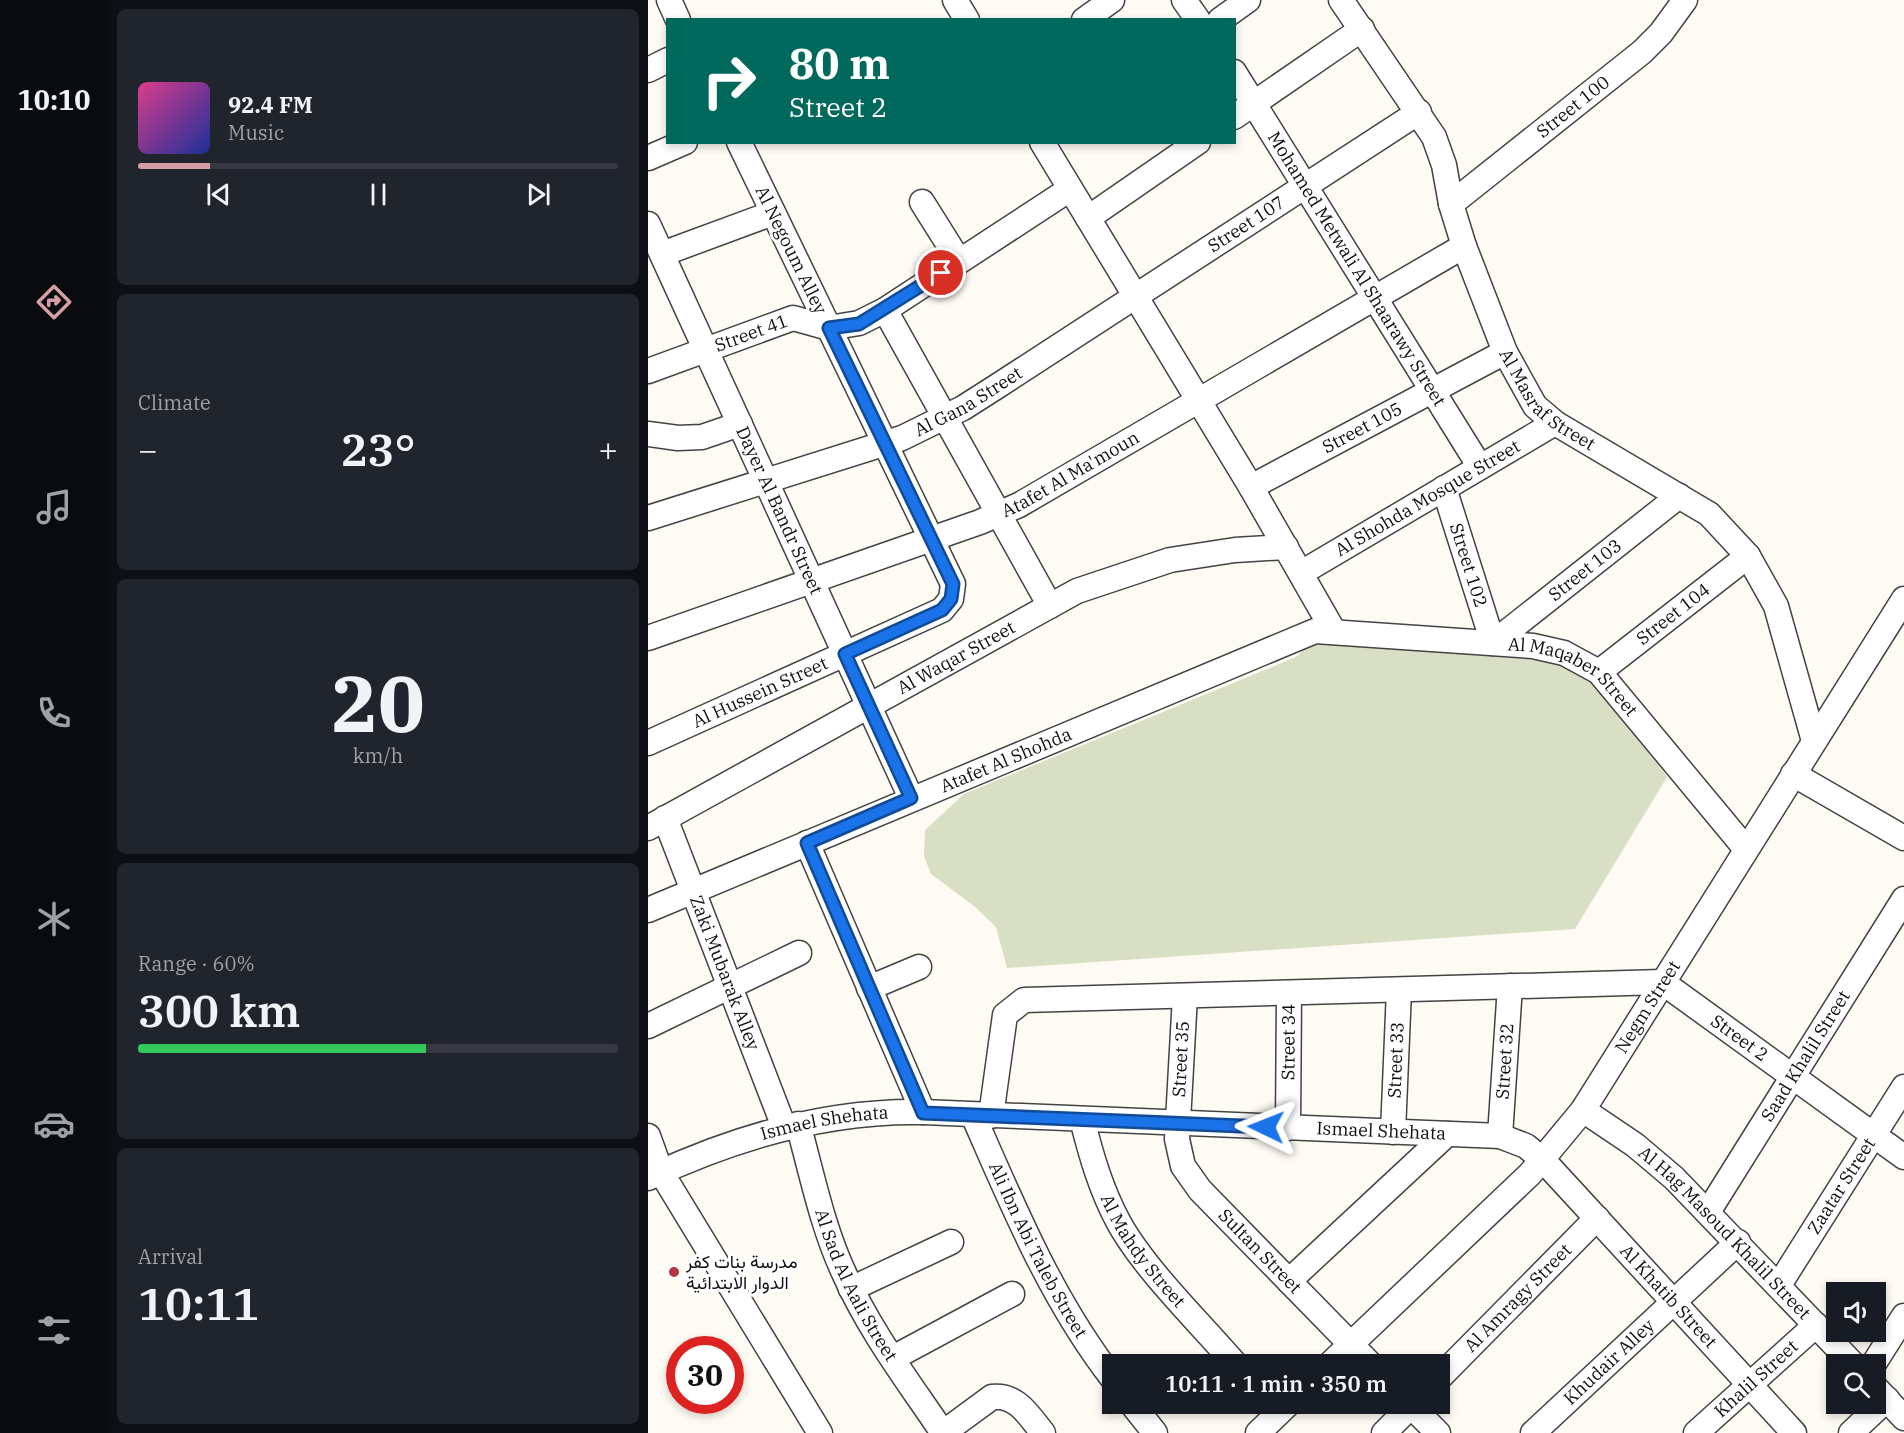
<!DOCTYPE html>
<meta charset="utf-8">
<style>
body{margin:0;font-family:"IBM Plex Serif",Vazirmatn,serif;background:#20242c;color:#f1f3f6;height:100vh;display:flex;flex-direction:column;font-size:22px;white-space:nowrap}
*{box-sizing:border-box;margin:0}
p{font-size:20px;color:#9ea1a6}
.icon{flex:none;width:33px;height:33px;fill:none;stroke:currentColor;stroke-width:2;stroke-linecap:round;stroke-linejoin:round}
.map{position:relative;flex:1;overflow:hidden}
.details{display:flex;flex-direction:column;gap:9px;padding:9px;background:#0d0f14;width:540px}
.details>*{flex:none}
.guide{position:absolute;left:18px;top:18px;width:570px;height:126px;border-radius:0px;box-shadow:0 3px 9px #0003;background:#00695c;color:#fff;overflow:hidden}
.tools{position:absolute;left:1178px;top:1282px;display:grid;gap:12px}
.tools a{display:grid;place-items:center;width:60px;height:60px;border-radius:0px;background:#171b24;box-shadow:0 3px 9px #0003;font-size:30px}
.speed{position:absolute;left:18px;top:1336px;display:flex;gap:12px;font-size:30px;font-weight:700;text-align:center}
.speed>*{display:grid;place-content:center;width:78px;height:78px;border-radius:50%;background:#171b24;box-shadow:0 3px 9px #0003;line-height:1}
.speed .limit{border:9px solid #d22;background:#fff;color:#111}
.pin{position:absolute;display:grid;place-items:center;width:51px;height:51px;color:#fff;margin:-26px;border:3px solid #fff;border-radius:50%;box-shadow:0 2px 6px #0007}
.me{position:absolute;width:66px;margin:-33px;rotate:272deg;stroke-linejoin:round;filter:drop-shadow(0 0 4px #0008)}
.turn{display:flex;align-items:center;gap:21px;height:126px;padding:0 24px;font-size:27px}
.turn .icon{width:78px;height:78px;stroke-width:2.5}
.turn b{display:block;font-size:42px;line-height:51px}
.big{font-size:45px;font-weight:600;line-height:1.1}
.details .widget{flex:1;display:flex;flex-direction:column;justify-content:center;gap:9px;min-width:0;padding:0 21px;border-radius:9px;background:#20242c}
.details .dial{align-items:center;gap:0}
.dial b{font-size:78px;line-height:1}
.song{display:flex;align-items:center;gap:18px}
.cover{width:72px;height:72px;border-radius:9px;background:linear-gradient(135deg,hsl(330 70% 55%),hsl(230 70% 35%))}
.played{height:6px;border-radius:3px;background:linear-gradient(90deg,#d59ea5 15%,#363941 15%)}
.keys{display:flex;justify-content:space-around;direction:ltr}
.heat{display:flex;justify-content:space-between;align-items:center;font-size:33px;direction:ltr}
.charge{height:9px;border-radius:4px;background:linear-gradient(90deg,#34c759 60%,#363941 0)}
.trip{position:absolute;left:454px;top:1354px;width:348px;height:60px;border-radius:0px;background:#171b24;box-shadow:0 3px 9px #0003;font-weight:600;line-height:60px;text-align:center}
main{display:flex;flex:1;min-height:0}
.menu{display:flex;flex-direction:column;width:108px;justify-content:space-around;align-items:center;background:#090b0e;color:#9ea1a6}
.menu .icon{width:42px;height:42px}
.menu .current{color:#d59ea5}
.menu b{font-size:27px;color:#f1f3f6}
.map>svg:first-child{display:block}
.cemetery{fill:#d8dfc5}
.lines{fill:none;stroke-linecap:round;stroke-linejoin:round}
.street-casing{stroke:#434343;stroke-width:27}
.street{stroke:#fff;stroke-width:24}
.route-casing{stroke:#114b97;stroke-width:15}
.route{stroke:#1a73e8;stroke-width:10}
.poi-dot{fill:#b33541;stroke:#fff;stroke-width:2}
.labels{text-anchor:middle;stroke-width:6;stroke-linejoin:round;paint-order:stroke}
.street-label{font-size:18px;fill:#101010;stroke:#fff}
.poi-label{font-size:18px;fill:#101010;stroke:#fff;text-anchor:start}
</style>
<main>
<nav class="menu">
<b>10:10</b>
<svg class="icon current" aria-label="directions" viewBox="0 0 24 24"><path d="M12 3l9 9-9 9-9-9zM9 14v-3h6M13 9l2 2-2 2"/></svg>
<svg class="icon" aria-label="music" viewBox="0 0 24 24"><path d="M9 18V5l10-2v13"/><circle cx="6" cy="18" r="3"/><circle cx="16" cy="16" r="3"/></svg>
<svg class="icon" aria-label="phone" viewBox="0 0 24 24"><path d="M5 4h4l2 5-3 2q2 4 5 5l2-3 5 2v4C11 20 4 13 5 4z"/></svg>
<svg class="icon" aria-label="climate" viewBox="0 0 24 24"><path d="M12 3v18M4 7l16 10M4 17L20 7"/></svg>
<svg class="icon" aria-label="car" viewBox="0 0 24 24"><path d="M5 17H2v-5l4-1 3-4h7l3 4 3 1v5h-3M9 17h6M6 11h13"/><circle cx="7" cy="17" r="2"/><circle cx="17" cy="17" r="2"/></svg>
<svg class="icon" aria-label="filters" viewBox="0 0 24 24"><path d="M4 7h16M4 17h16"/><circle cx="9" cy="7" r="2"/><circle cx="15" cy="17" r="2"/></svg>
</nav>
<section class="details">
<div class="widget">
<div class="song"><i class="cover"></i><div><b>92.4 FM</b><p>Music</p></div></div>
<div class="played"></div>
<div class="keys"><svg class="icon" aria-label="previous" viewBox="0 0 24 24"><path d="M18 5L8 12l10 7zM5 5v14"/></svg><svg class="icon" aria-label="pause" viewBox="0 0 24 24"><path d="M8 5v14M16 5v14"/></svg><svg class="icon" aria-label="next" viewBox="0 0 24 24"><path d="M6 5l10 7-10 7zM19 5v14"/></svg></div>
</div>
<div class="widget"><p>Climate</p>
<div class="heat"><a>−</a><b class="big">23°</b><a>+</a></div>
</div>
<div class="widget dial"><b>20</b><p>km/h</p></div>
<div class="widget"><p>Range · 60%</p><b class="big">300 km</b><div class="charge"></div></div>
<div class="widget"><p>Arrival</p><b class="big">10:11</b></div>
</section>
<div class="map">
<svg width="1256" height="1433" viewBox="0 0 1256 1433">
<rect width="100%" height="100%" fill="#fefbf4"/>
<path class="cemetery" d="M667,639l268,25 28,31 56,82 -92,152 -568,39 -11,-41 -21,-20 -44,-33 -7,-18 1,-26 39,-36 332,-137z"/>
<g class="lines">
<defs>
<g id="street">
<path d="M21,0l9,20"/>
<path d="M307,0l12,20"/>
<path d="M536,0l14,20"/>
<path id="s1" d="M693,0l93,137 10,28 7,39 13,42 41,106 30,54 20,17 154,91 39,42 28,50 38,135"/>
<path d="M436,20l28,-20"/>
<path d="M572,20l28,-20"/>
<path d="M0,70l20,-10"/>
<path id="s2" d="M586,72l246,395"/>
<path d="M586,117l128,-88"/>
<path d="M394,142l209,345 82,143"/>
<path d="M0,158l37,-16"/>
<path d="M274,202l37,59"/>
<path id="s3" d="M803,204l191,-152 19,-19 24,-33"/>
<path d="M440,218l110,-76"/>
<path id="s4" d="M0,224l263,574"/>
<path d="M14,254l111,-41"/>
<path d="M237,310l165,296"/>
<path id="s5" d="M0,371l145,-53 36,10 30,-5 26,-13 185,-121"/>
<path d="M0,434l30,4 24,-1 38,-13"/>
<path id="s6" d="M603,487l254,-135"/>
<path id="s7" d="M796,488l49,155 186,-147"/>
<path id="s8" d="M0,518l254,-80 61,-30 33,-21 423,-275"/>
<path id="s9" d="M653,573l254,-150"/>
<path id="s10" d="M0,638l332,-116 39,-17 445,-259"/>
<path id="s11" d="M951,672l149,-116"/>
<path id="s12" d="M0,743l294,-133 9,-11 2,-15 -214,-442"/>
<path d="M1145,774l111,64"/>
<path id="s13" d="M17,818l119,309"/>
<path id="s14" d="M0,828l429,-237 93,-31 65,-10 51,-3"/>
<path d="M159,843l116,269"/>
<path id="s15" d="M0,910l667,-279 218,15 31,7 35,19 147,177"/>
<path d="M221,988l50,-21"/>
<path id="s16" d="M537,996l-8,143 6,27 17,24 171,175"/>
<path d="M0,1026l151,-73"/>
<path id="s17" d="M935,1110l52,35 39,33 180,187"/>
<path id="s18" d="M325,1115c40,91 78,184 140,264"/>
<path id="s19" d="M343,1116l14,-101 19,-15 638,-18 242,175"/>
<path id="s20" d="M434,1119c9,36 19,71 37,104 26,47 81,100 117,142"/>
<path id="s21" d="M150,1124c14,50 24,102 46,149 25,57 64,108 99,160"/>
<path id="s22" d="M640,1128l1,-135"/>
<path id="s23" d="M745,1132l6,-142"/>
<path d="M0,1136l13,36 159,261"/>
<path id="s24" d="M852,1136l10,-150"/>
<path id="s25" d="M0,1178c87,-41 178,-68 275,-66l577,24 26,10 17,14 251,273"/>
<path id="s26" d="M1060,1212l196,-313"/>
<path d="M641,1281l158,-147"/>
<path id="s27" d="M1131,1285l125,-198"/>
<path d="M203,1289l100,-47"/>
<path d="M245,1358l119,-64"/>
<path id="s28" d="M681,1365l201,-191 53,-64 321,-511"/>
<path d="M1225,1365l31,-49"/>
<path id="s29" d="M792,1377l157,-159"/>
<path d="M1227,1387l29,31"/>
<path d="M484,1404l23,29"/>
<path d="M761,1404l29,29"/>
<path d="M295,1433l49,-36c25,-3 37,19 51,36"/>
<path d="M610,1433l30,-29"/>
<path d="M736,1433l29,-29"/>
<path id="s30" d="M885,1433l205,-191"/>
<path id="s31" d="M1048,1433l120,-108"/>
<path d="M1203,1433l36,-34"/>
</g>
</defs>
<use href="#street" class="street-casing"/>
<use href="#street" class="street"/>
</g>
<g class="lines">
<defs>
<path id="route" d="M293,273l-82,51 -30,4 124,256 -2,15 -9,11 -97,44 66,144 -104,45 116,270 343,14"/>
</defs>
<use href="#route" class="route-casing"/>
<use href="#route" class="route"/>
</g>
<circle class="poi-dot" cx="26" cy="1272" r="6"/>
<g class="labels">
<g class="street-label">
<text dy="6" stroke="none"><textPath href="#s3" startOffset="156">Street 100</textPath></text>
<text dy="6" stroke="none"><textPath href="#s8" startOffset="672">Street 107</textPath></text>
<text transform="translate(143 250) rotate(64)" y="6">Al Negoum Alley</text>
<text dy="6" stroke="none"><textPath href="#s2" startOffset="232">Mohamed Metwali Al Shaarawy Street</textPath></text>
<text dy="6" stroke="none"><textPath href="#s5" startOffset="110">Street 41</textPath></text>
<text dy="6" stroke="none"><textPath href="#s1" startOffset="458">Al Masraf Street</textPath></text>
<text dy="6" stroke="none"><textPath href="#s8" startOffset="342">Al Gana Street</textPath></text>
<text dy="6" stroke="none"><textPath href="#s6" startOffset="126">Street 105</textPath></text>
<text dy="6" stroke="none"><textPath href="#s10" startOffset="454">Atafet Al Ma'moun</textPath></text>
<text dy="6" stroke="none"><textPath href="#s9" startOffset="147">Al Shohda Mosque Street</textPath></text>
<text dy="6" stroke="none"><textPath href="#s4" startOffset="315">Dayer Al Bandr Street</textPath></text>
<text dy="6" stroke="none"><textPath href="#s7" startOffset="81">Street 102</textPath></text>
<text dy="6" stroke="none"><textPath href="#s7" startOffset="280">Street 103</textPath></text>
<text dy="6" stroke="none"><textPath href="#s11" startOffset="94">Street 104</textPath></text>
<text dy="6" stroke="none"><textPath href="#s14" startOffset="352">Al Waqar Street</textPath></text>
<text dy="6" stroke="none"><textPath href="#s15" startOffset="992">Al Maqaber Street</textPath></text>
<text dy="6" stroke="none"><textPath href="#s12" startOffset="123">Al Hussein Street</textPath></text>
<text dy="6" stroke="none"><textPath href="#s15" startOffset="388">Atafet Al Shohda</textPath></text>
<text dy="6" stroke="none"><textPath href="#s13" startOffset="166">Zaki Mubarak Alley</textPath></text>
<text dy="6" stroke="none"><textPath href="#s28" startOffset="482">Negm Street</textPath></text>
<text dy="6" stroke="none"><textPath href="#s19" startOffset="860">Street 2</textPath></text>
<text dy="6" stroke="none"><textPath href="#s22" startOffset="86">Street 34</textPath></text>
<text dy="6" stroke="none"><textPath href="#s26" startOffset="184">Saad Khalil Street</textPath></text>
<text transform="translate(533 1059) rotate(-87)" y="6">Street 35</text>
<text dy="6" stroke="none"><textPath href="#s23" startOffset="72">Street 33</textPath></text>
<text dy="6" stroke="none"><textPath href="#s24" startOffset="75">Street 32</textPath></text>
<text dy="6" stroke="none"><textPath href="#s25" startOffset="186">Ismael Shehata</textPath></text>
<text dy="6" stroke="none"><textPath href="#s25" startOffset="744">Ismael Shehata</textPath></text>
<text dy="6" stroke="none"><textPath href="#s27" startOffset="117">Zaatar Street</textPath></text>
<text dy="6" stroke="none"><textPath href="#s17" startOffset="188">Al Hag Masoud Khalil Street</textPath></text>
<text dy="6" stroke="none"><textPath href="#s18" startOffset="150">Ali Ibn Abi Taleb Street</textPath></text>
<text dy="6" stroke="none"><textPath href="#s20" startOffset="147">Al Mahdy Street</textPath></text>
<text dy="6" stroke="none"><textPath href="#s16" startOffset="286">Sultan Street</textPath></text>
<text dy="6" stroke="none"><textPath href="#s21" startOffset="172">Al Sad Al Aali Street</textPath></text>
<text dy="6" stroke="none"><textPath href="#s25" startOffset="1098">Al Khatib Street</textPath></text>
<text dy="6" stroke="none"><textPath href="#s29" startOffset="111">Al Amragy Street</textPath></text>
<text dy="6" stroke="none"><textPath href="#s30" startOffset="104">Khudair Alley</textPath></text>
<text dy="6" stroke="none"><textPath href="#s31" startOffset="81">Khalil Street</textPath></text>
</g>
<g class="poi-label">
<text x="38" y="1268">مدرسة بنات كفر<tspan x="38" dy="21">الدوار الابتدائية</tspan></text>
</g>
</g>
</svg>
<div class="tools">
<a><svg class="icon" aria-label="sound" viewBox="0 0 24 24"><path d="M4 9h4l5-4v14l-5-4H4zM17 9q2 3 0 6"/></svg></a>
<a><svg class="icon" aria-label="search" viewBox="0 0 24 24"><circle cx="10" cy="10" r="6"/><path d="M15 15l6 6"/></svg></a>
</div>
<div class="speed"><div class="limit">30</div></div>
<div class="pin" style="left:293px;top:273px;background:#d93025"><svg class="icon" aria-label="arrive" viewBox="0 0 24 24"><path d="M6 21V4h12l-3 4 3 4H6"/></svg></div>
<svg class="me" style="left:618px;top:1127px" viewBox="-20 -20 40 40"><path d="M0-17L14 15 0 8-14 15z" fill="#1a73e8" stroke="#fff" stroke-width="4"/></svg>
<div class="trip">10:11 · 1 min · 350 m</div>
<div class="guide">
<div class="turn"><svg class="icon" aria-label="right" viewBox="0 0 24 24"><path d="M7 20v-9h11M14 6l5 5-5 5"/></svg><div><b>80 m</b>Street 2</div></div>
</div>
</div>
</main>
